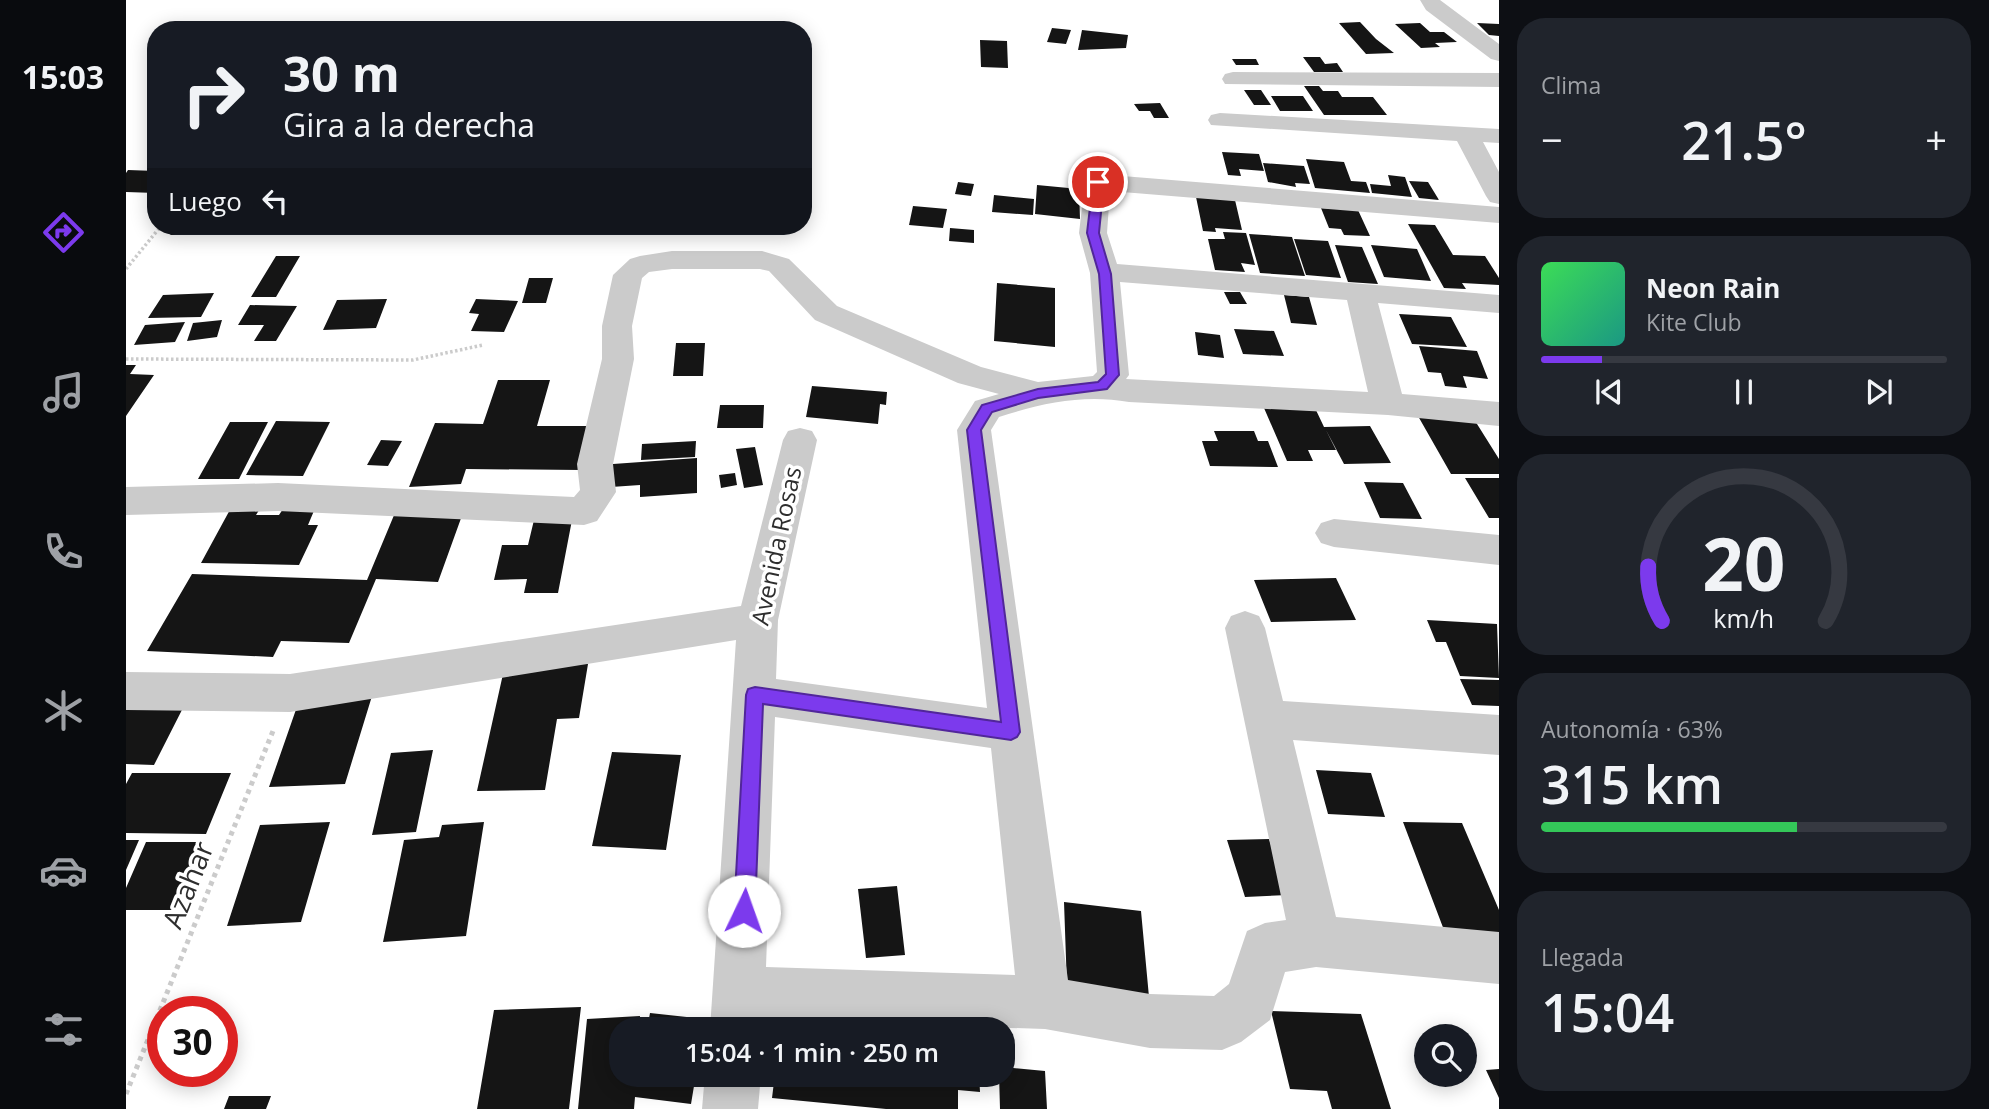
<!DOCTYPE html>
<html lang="es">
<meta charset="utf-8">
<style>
body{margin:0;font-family:"Open Sans",sans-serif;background:#20242c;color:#f1f3f6;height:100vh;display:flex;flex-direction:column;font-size:26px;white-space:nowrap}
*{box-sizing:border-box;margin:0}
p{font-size:23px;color:#9ea1a6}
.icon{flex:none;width:38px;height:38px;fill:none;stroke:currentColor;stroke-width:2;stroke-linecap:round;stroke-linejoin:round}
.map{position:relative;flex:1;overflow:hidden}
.details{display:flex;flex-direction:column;gap:18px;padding:18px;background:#0d0f14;width:490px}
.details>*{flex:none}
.banner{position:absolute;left:21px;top:21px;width:665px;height:214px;border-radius:28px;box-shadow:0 4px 18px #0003;background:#171b24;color:#f1f3f6;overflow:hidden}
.buttons{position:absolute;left:1288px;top:1024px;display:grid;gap:14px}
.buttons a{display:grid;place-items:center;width:63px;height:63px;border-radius:50%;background:#171b24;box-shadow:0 4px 18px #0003;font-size:35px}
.speed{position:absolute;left:21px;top:996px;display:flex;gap:14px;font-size:35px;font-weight:700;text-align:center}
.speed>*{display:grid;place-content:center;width:91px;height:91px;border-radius:50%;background:#171b24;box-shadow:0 4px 18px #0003;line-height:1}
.speed .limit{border:10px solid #d22;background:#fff;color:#111}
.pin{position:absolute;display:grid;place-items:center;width:60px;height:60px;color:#fff;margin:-30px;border:4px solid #fff;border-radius:50%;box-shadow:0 2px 7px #0007}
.me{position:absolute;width:77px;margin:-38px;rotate:3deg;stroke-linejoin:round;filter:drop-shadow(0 0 5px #0008)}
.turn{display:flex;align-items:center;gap:24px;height:147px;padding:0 21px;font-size:32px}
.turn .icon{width:91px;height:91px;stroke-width:2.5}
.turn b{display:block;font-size:49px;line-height:60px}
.then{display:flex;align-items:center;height:66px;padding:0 21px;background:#0003;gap:14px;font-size:26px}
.big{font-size:52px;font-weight:600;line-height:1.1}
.details .card{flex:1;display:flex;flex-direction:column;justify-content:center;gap:10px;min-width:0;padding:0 24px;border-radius:28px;background:#20242c}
.details .dial{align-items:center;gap:0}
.dial svg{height:182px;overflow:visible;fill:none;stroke:#363941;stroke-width:7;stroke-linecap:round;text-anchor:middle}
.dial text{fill:#f1f3f6;stroke:none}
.song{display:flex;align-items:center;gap:21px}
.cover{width:84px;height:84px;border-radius:10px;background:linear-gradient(135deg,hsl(130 70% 55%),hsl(170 70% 35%))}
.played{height:7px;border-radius:4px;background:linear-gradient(90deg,#7c3aed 15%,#363941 15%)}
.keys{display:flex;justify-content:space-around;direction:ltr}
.heat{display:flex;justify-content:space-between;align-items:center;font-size:38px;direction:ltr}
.charge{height:10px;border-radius:5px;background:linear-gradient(90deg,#34c759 63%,#363941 0)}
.trip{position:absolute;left:483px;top:1017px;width:406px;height:70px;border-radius:28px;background:#171b24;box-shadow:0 4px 18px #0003;font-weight:600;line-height:70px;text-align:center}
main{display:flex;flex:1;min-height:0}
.tab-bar{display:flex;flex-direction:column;width:126px;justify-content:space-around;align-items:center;background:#090b0e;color:#9ea1a6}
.tab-bar .icon{width:49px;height:49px}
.tab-bar .selected{color:#7c3aed}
.tab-bar b{font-size:32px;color:#f1f3f6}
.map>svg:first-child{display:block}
.building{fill:#151515}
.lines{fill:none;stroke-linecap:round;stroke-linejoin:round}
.path-far1{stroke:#cbcbcb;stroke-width:3.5;stroke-dasharray:2.5 2.5;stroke-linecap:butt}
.path{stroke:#cbcbcb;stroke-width:5;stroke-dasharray:4.5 4.5;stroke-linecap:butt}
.street{fill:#cbcbcb;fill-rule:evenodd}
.route{fill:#7c3aed;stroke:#51269a;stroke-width:2}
.labels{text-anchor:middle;stroke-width:7;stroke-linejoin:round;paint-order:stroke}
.street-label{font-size:24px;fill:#2e2e2e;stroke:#fff}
.near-street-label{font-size:28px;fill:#2e2e2e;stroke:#fff}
</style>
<main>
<nav class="tab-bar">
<b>15:03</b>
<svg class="icon selected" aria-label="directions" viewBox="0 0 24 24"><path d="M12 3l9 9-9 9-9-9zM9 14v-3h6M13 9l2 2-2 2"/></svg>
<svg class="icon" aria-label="music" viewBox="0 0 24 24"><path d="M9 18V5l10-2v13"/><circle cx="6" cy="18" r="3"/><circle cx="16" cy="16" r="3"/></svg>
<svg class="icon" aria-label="phone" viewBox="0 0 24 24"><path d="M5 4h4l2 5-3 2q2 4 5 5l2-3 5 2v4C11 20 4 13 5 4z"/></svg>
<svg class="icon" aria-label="climate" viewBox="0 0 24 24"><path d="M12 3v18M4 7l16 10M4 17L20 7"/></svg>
<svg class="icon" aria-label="car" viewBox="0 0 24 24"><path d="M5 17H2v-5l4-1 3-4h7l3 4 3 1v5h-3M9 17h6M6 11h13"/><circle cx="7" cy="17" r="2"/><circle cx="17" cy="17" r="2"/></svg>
<svg class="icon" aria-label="filters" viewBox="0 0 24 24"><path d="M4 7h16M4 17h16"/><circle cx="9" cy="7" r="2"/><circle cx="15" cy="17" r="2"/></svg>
</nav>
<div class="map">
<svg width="1373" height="1109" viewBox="0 0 1373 1109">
<rect width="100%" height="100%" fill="#fff"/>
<path class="building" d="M1234,22l16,17 18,14 -28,1 -27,-31z
M1294,23l10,9h14l13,10 -22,1 5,4 -19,1 -26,-24z
M1351,23l22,1v12l-10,-1z
M926,28l19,2 -5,14 -19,-2z
M956,30l46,5 -2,13 -48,2z
M854,40l27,1 1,27 -27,-1z
M1177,57h17l5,7 12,-1 6,9h-29z
M1106,59h24l3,6h-23z
M1178,86h15l4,5h15l4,6h31l14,18h-63z
M1118,90h17l10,15h-17z
M1145,96h32l10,15h-33z
M1034,103l9,15h-15l-4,-7h-11l-5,-7z
M1096,152l37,2 5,17 -25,-2 2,7 -13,-1z
M1180,159l38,3 7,19 15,1 4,11 -55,-5z
M1137,163l41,3 6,18 -15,-1 1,4 -28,-5z
M2,170l28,1v22l-30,-1v-19z
M1262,175l17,2 7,20 -40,-4 -2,-9 21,2z
M1283,181l19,1 11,18 -20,-2z
M832,182l16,2 -3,12 -16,-2z
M911,185l42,4 1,30 -45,-5z
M868,195l40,4 -1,16 -41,-3z
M1070,197l39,3 7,30 -27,-2 1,4 -13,-1z
M787,206l34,3 -4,19 -34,-3z
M1195,208l37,2 12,26 -26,-1 -3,-6 -12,-1z
M1282,224l27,1 18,30 32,1 14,22v7l-37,-2 4,6 -22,-1z
M51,226h47l-7,9h-47z
M824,228l24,2v13l-25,-2z
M1097,232l23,1 9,32 -14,-2 4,9 -30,-2 -7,-31h17z
M1123,234l43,3 13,39 -45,-3z
M1168,239l34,2 13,37 -35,-3z
M1209,245l27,2 16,37 -30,-2z
M1245,245l46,4 14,32 -47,-4z
M150,256h24l-24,41h-25z
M403,278h24l-7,25h-24z
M871,283l58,5v59l-61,-6z
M1098,292h16l7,12h-17z
M88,293l-13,24 -53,1 15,-23z
M1158,295l25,2 8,28 -26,-2z
M261,299l-11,29 -53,2 14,-30z
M350,299l42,2 -14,31 -33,-1 8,-17 -10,-1z
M124,305l47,1 -21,35h-22l10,-16h-26z
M1273,314l52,3 16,30 -55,-3z
M96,320l-5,17 -30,4 6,-18z
M59,322l-10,20 -41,3 11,-20z
M1108,329l40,2 10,25 -41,-2z
M1069,332l25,3 4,23 -26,-3z
M550,343h29l-2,33h-30z
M1293,346l58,5 11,28 -25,-3 4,12 -22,-2 -4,-13 -13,-1z
M0,365h10l-6,9 24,1 -28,41z
M372,380h52l-13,46h55l-11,44 -115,-1 -5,15 -52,3 26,-64 48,1z
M686,386l75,6 -1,13 -6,-1 -2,20 -72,-7z
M594,405h44l-1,23h-46z
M1138,408h51l9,19 46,-1 21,37 -47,1 -18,-34 10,20h-28l5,11h-26z
M1292,416h54l27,43v15h-48z
M150,421l54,1 -27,54 -57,-1z
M104,422h38l-29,57h-41z
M1088,431h40l4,10h10l10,26 -68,-1 -8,-25h16z
M255,440l21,1 -14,25 -21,-1z
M570,441l-1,16 -54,3 1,-16z
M629,447l8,38 -19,3 -8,-39z
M571,458v35l-57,4v-12l-29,2 2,-23z
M609,473l2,12 -16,3 -2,-13z
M1339,478h34v40h-10z
M1238,482l39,1 19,36 -42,-1z
M106,506l29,1 -5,8h23l6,-9h31l-8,19h10l-19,40 -98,-2z
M271,508l67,2 -26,72 -62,-3 -27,64 -68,-2 -8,16 -126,-6 45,-77 175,6z
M408,520h38l-14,73h-34l3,-14 -33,1 8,-35h26z
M1210,578l20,42 -85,2 -17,-42z
M1301,620l70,4 2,54 -39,-2 -14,-34h-10z
M462,664l-9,54 -22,1 -12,71 -68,1 28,-126z
M1334,679l39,1v26l-27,-1z
M246,696l-27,88 -76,3 31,-89z
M61,700l-33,65 -28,-1v-55z
M307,750l-17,82 -44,3 19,-82z
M486,752l69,3 -15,95 -74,-4z
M1190,770l55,3 14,44 -57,-3z
M6,773h99l-25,61 -80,-1v-49z
M204,822l-29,100 -74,4 33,-101z
M358,822l-18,114 -83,6 21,-102 35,-3 3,-12z
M1277,822l59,1 37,87v29l-52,-1z
M1143,839l19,56 -43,2 -18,-57z
M0,840h13l-13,30z
M20,842h59l-28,68h-51v-22z
M771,886l8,69 -39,3 -8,-69z
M938,902l77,9 8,86 -82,-10z
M455,1007l-12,102h-92l17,-99z
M656,1008l196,18v3h-198z
M1145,1011l90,3 30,95h-59l-5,-18 -37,-2z
M524,1013l55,6 -2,10h-56z
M514,1016l-1,13h-18v45h15l-1,12 3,-12h58l-5,30 -56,-7 -1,12h-56l9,-90z
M877,1067l42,4 2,38h-47l-1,-35h4z
M1373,1069v29l-13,-28z
M649,1074h204l1,18 -22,-2v19h-72l-114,-11z
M103,1096h42l-5,13h-42z"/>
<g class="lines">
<path class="path-far1" d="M0,269l35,-43
M0,359l287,1 70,-15"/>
<path class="path" d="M0,1094l147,-363"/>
<path class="street" d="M1294,0h20l59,44v17l-8,-2 -65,-49z
M1107,72l266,1v14l-274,-3 -3,-5 3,-5z
M1094,113l279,16v14l-16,-1 16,30v32l-9,-2 -4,-6 -29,-55 -246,-16 -3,-5 3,-5z
M972,174l401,33v16l-389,-32 -3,42 10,31 382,31v18l-121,-10 24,91 97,8v24l-111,-11 -259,-13c-45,-8 -87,1 -130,15l-8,13 77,550 82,14 64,2 15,-12 18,-53 18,-8 21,-3 -61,-292 6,-12 14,-5 14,5 6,12 18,73 216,14v40l-206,-15 43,177 163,15v52l-183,-17 -31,5 -15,48 -29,22 -19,8 -72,-2 -105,-19 -281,-9v9h-54l26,-389 -446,72 -164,-2v-38l164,2 451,-68 42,-166 5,-9 12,-3 12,3 5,9 -39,180 -2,59 211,29 -30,-278 18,-29 24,-7 -41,-11 -143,-63 -46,-49 -9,-2h-88l-23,3 -7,6 -10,48 2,33 -21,105 3,28 -19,29 -13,4 -306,-14 -152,4v-28l152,-4 296,14 6,-7 -3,-26 25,-105v-33l11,-51 17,-16 10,-3 32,-5h90l10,3 17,5 48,47 144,61 57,15 55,-6 4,-4 -7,-99 -11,-40 6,-51 4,-6zM994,282l227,18 21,92 -242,-13 3,-4zM649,717l216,31 24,227 -249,-8z
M1208,519l165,16v30l-165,-18 -13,-4 -6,-10 6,-10z
M579,1074h56l-3,35h-56z"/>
</g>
<path class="route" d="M972,179l6,3 -5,51 12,41 8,101 -12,14 -69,9 -46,14 -11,18 39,302 -3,5 -6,3 -248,-36 -8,207 -3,8 -8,3 -7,-3 -3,-8 12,-216 2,-6 7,-2 246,35 -34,-292 15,-25 56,-16 60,-7 8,-8 -7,-100 -12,-41 6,-51z"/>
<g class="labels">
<g class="street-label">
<text transform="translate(651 546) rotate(-78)" y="8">Avenida Rosas</text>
</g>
<g class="near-street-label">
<text transform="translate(62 885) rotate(-68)" y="10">Azahar</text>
</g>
</g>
</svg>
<div class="buttons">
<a><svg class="icon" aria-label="search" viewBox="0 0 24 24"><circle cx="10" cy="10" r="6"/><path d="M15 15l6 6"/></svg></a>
</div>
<div class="speed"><div class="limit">30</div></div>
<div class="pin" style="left:972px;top:182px;background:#d93025"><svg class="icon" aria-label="arrive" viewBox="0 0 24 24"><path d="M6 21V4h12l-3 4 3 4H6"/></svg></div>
<svg class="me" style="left:618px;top:911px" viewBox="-20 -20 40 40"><circle r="19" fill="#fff"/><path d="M0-13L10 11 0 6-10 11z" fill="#7c3aed"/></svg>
<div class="trip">15:04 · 1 min · 250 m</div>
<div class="banner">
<div class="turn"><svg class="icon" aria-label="right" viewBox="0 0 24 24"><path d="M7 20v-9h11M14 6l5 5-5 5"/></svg><div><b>30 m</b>Gira a la derecha</div></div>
<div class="then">Luego<svg class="icon" aria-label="left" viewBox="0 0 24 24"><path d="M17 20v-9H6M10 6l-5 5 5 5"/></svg></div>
</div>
</div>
<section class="details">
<div class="card"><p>Clima</p>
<div class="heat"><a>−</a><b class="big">21.5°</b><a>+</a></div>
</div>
<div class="card">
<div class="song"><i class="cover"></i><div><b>Neon Rain</b><p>Kite Club</p></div></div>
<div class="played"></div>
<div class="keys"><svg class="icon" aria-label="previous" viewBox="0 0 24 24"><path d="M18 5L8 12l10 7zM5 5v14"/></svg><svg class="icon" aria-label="pause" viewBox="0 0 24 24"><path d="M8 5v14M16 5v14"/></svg><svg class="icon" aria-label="next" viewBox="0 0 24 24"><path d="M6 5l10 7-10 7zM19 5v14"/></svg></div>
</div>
<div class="card dial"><svg viewBox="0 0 100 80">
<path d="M14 69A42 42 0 1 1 86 69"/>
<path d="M14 69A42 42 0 0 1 8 45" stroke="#7c3aed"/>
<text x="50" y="56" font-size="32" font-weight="700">20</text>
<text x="50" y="72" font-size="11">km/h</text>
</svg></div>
<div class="card"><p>Autonomía · 63%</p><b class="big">315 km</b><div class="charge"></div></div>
<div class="card"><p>Llegada</p><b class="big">15:04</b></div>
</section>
</main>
